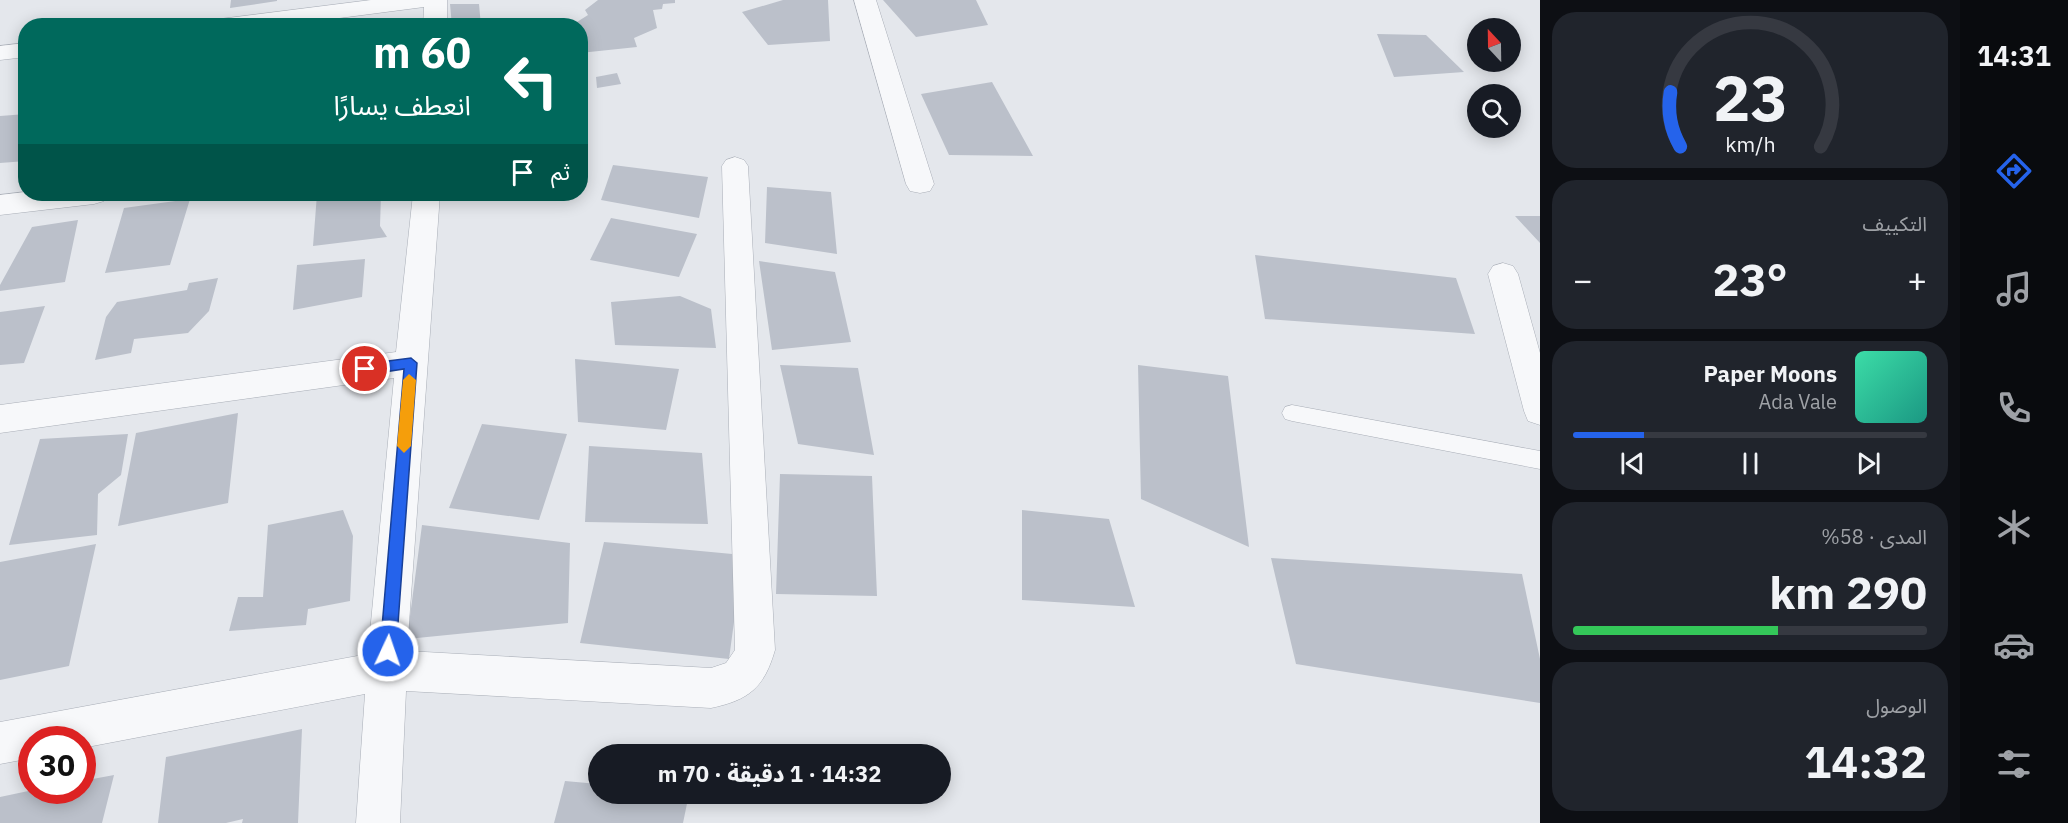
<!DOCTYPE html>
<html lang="ar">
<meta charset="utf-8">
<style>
body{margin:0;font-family:"IBM Plex Sans","Noto Sans Arabic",sans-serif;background:#20242c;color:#f1f3f6;direction:rtl;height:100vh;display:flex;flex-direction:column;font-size:22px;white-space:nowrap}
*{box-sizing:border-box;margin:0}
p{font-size:20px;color:#9ea1a6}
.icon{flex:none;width:33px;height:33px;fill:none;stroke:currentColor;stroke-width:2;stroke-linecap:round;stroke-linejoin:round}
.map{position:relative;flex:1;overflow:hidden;direction:ltr}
.details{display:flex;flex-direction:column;gap:12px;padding:12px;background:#0d0f14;width:420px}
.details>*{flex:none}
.guide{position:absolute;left:18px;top:18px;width:570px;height:183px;border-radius:24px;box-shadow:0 3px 15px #0003;direction:rtl;background:#00695c;color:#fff;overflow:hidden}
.needle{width:39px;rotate:338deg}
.tools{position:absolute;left:1467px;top:18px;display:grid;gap:12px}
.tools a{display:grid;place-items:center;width:54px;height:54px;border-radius:50%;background:#171b24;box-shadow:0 3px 15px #0003;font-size:30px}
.speed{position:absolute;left:18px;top:726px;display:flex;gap:12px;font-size:30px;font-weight:700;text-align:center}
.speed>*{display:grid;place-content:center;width:78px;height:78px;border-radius:50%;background:#171b24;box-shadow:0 3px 15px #0003;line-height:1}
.speed .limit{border:9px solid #d22;background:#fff;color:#111}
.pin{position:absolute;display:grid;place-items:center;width:51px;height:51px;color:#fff;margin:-26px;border:3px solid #fff;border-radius:50%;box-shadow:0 2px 6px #0007}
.me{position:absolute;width:66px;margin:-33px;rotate:3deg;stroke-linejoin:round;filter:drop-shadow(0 0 4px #0008)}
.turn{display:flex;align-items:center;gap:21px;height:126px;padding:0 18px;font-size:27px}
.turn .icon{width:78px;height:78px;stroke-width:2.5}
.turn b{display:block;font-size:42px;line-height:51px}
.then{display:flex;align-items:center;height:57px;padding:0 18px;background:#0003;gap:12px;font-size:22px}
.big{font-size:45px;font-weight:800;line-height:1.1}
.details .tile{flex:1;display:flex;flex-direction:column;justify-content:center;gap:9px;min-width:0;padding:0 21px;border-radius:24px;background:#20242c}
.details .dial{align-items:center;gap:0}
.dial svg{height:156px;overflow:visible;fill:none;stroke:#363941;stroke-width:7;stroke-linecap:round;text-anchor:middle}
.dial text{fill:#f1f3f6;stroke:none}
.song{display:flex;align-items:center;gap:18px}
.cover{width:72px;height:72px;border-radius:9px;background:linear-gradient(135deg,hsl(160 70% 55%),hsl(170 70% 35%))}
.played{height:6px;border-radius:3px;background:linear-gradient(90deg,#2563eb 20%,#363941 20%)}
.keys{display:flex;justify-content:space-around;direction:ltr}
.heat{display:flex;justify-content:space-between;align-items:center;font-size:33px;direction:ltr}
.charge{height:9px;border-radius:4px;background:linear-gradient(90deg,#34c759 58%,#363941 0)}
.trip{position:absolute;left:588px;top:744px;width:363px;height:60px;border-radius:30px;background:#171b24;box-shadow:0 3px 15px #0003;font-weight:800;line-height:60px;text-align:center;direction:rtl}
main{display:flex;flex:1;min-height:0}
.tab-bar{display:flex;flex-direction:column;width:108px;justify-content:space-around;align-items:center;background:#090b0e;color:#9ea1a6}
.tab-bar .icon{width:42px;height:42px}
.tab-bar .selected{color:#2563eb}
.tab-bar b{font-size:27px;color:#f1f3f6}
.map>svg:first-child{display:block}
.building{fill:#bbc0ca}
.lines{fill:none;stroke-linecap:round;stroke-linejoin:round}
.lane-casing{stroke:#a9aeb7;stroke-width:1}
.street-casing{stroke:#a9aeb7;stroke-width:1}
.lane{fill:#f7f8fa;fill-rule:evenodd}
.street{fill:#f7f8fa;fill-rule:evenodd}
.route{fill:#2563eb;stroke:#184099;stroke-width:1.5}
.slow{fill:#f59e0b}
</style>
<main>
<nav class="tab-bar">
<b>14:31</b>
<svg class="icon selected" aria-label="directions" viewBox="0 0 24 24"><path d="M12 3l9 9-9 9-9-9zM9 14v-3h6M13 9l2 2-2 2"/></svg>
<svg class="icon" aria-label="music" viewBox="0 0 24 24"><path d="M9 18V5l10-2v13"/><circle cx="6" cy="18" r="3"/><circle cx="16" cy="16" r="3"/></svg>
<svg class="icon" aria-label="phone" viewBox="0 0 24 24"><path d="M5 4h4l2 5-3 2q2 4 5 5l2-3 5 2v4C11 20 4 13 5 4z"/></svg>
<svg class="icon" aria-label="climate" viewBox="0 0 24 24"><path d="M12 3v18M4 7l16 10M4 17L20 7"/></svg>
<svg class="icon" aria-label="car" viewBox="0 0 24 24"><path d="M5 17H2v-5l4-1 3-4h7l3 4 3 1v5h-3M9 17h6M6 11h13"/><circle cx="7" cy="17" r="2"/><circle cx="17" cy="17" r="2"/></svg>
<svg class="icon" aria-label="filters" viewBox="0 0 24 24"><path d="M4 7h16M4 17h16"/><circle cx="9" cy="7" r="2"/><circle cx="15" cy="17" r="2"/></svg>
</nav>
<section class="details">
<div class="tile dial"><svg viewBox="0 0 100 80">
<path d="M14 69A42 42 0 1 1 86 69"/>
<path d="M14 69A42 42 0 0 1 9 41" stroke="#2563eb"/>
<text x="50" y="56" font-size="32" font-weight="700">23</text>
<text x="50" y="72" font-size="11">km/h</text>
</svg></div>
<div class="tile"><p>التكييف</p>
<div class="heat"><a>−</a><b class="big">23°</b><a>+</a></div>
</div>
<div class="tile">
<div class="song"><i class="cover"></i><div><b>Paper Moons</b><p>Ada Vale</p></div></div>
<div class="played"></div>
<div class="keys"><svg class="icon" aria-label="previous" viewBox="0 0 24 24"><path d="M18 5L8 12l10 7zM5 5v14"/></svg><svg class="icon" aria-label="pause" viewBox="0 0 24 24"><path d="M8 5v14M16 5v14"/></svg><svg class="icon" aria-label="next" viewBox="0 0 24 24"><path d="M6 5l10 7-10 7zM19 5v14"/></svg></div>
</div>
<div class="tile"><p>المدى · 58%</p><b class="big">290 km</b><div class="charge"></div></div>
<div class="tile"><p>الوصول</p><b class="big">14:32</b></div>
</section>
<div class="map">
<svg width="1540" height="823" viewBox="0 0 1540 823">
<rect width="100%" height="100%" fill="#e4e7ec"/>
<path class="building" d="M231,0h46v1l-47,7z
M598,0h77v3l-12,1 -1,5 -9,1 4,18 -23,10 3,9 -57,6v-27l-3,-4 11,-7 -3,-5z
M783,0h45l2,41 -62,4 -26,-33z
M883,0h93l12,25 -72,12z
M450,4h29l2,22h-29z
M1377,34l49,1 38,37 -70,5z
M617,73l4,11 -24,4 -1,-11z
M992,82l41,74 -84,-1 -28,-61z
M26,114v47l-26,2v-47z
M613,165l95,12 -9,41 -98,-18z
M767,187l64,5 6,62 -72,-11z
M317,194h64l-1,32 7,11 -74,9z
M190,199l-20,66 -65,8 19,-65z
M1515,216h25v27z
M611,218l86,16 -18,43 -89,-17z
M78,220l-13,62 -65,9v-6l32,-58z
M1255,255l201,23 19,56 -210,-15z
M365,259l-3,38 -69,13 4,-45z
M759,261l76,11 16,70 -79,8z
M218,278l-9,33 -21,22 -54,6 -3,14 -36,7 11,-43 11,-15 70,-12 2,-7z
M680,296l31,13 5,39 -101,-3 -4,-43z
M45,306l-21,57 -24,2v-53z
M575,359l104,10 -13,61 -88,-8z
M780,365l78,3 16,87 -76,-11z
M1138,365l90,11 21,171 -108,-48z
M238,413l-10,90 -110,23 18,-93z
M482,424l85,10 -28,86 -90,-12z
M128,434l-7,41 -23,19 -1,41 -88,10 31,-106z
M589,446l113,7 6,71 -123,-2z
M780,474l92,2 5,120 -101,-2z
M343,510l10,26 -3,65 -42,8 -2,16 -77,6 9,-34h25l5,-72z
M1022,510l87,9 26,88 -113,-7z
M422,525l148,18 -2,80 -161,16z
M604,542l139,13 -14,104 -149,-16z
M96,544l-27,122 -69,14v-118z
M1271,558l251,16 18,85v44l-244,-39z
M302,729l-4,94h-56l1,-4 -17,4h-68l8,-66z
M114,775l-12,48h-102v-26l33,-7h49v-9z
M565,781l33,3v10h91l-6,29h-129z"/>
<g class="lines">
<defs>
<path id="lane" d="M1292,405l248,46v18l-248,-48 -7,-2 -3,-6 3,-6z"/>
<path id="street" d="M371,0h76v26h-24l1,-19 -146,19h-69l3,-5 8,-2z
M854,0h22l58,184 -4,7 -10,2 -10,-2 -4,-7z
M26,43v14l-26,3v-14z
M735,157l9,3 4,6 27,484c-11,38 -26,50 -64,58l-305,-17 -6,132h-44l9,-129 -283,54v-8h-50v18l-32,6v-42l368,-68 26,-276 -394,55v-28l396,-53 17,-158h27l-33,457 304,17 15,-5 9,-13 -13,-484 4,-6z
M26,192v2h82l-4,7 -10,3 -94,11v-20z
M1503,263l10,3 5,8 22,79v72l-12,-4 -4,-10 -36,-137 5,-8z"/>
</defs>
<use href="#lane" class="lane-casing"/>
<use href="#street" class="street-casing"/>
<use href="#lane" class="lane"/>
<use href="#street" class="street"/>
</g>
<path class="route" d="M411,358l6,5 -21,288 -3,6 -5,2 -6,-2 -2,-6 24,-282 -39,6 -7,-6 7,-5z"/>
<path class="slow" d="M409,374l7,6 -5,66 -7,7 -7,-7 6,-66z"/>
</svg>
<div class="tools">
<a><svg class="needle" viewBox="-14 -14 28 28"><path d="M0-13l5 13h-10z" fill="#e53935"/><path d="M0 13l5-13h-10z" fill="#9ea1a6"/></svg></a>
<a><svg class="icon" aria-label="search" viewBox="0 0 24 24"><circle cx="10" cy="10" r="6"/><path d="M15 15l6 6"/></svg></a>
</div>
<div class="speed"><div class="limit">30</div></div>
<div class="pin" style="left:365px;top:369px;background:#d93025"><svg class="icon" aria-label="arrive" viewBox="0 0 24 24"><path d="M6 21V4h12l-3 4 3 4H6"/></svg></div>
<svg class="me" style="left:388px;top:651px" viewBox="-20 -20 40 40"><circle r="17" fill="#2563eb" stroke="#fff" stroke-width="3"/><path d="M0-11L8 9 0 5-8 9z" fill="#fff"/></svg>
<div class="trip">14:32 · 1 دقيقة · 70 m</div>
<div class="guide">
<div class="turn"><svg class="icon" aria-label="left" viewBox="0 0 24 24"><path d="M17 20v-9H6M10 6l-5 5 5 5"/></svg><div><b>60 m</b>انعطف يسارًا</div></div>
<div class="then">ثم<svg class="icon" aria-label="arrive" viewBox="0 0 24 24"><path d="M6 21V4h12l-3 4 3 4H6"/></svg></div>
</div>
</div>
</main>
